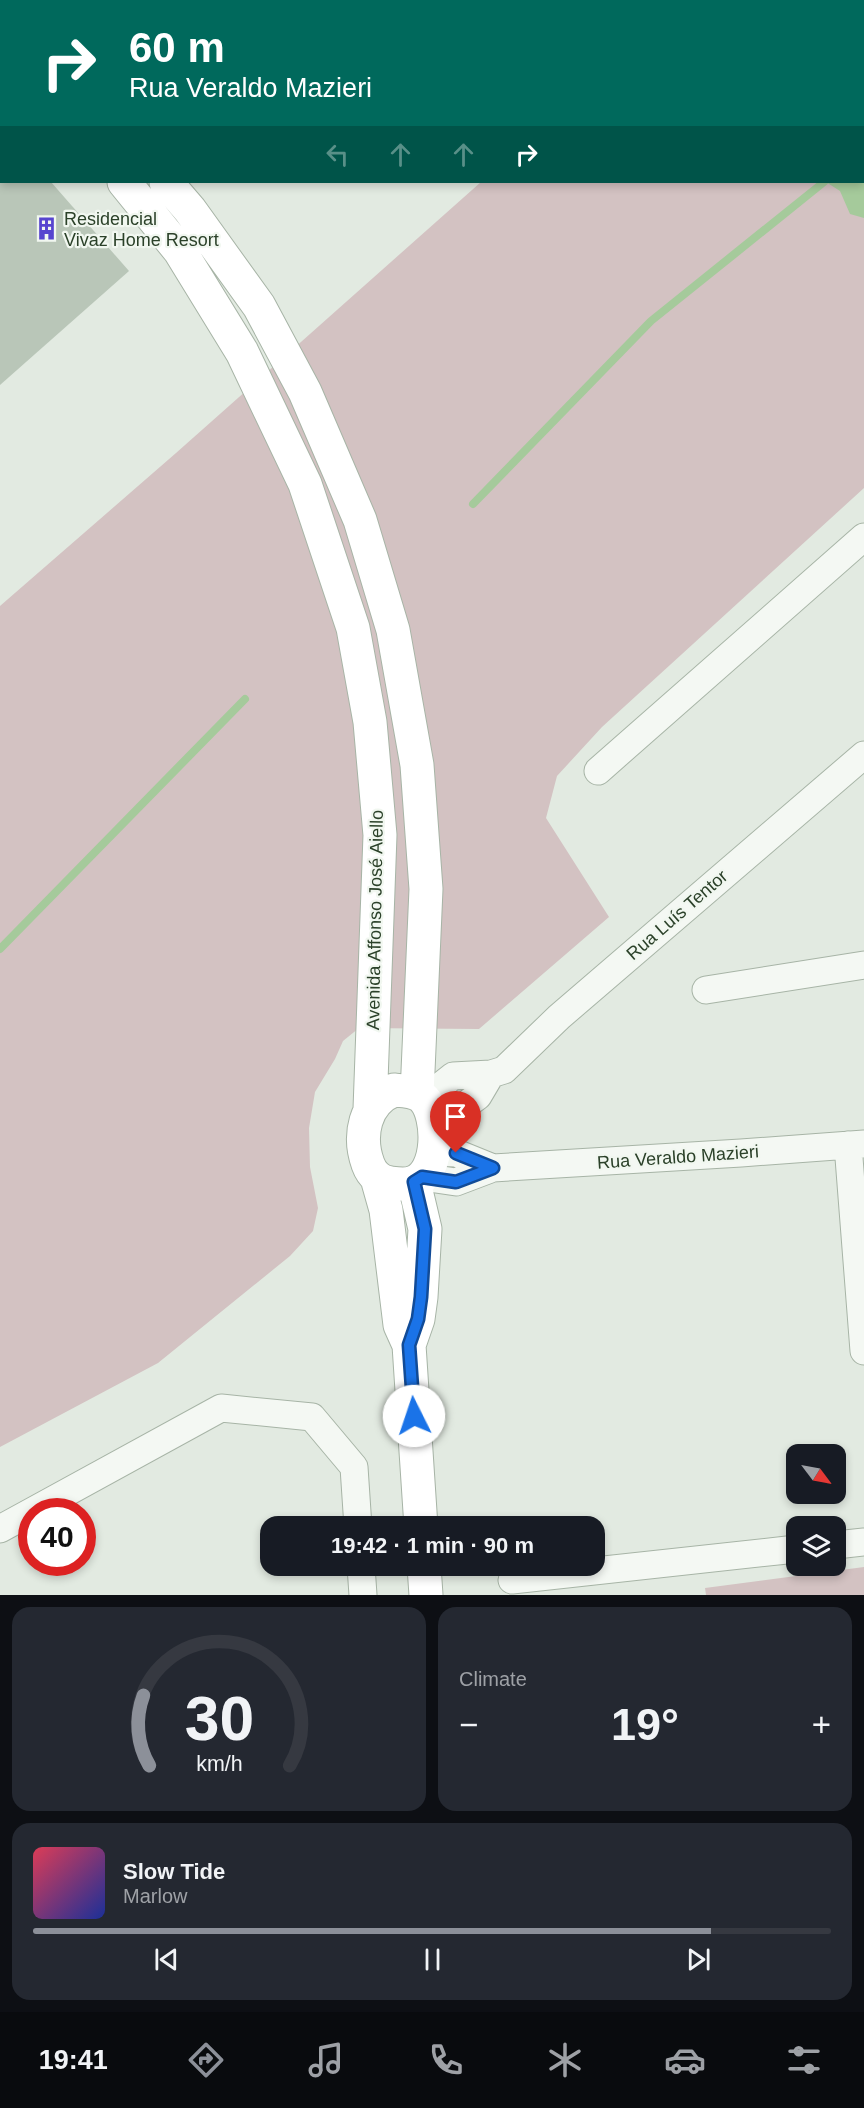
<!DOCTYPE html>
<meta charset="utf-8">
<style>
body{margin:0;font-family:Arial,sans-serif;background:#242831;color:#f1f3f6;height:100vh;display:flex;flex-direction:column;font-size:22px;white-space:nowrap}
*{box-sizing:border-box;margin:0}
p{font-size:20px;color:#9ea1a6}
.icon{flex:none;width:33px;height:33px;fill:none;stroke:currentColor;stroke-width:2;stroke-linecap:round;stroke-linejoin:round}
.map{position:relative;height:1595px;overflow:hidden}
.details{display:flex;flex-direction:column;gap:12px;padding:12px;background:#0d0f14;flex:1}
.details>*{flex:none}
.hud{position:absolute;left:0px;top:0px;width:864px;height:183px;box-shadow:0 3px 9px #0003;background:#00695c;color:#fff;overflow:hidden}
.needle{width:39px;rotate:122deg}
.fabs{position:absolute;left:786px;top:1444px;display:grid;gap:12px}
.fabs a{display:grid;place-items:center;width:60px;height:60px;border-radius:12px;background:#171b24;box-shadow:0 3px 9px #0003;font-size:30px}
.speed{position:absolute;left:18px;top:1498px;display:flex;gap:12px;font-size:30px;font-weight:700;text-align:center}
.speed>*{display:grid;place-content:center;width:78px;height:78px;border-radius:50%;background:#171b24;box-shadow:0 3px 9px #0003;line-height:1}
.speed .limit{border:9px solid #d22;background:#fff;color:#111}
.pin{position:absolute;display:grid;place-items:center;width:51px;height:51px;color:#fff;margin:-62px -26px;border-radius:50% 50% 50% 0;rotate:-45deg;box-shadow:0 0 6px #0007}
.pin .icon{rotate:45deg}
.me{position:absolute;width:66px;margin:-33px;rotate:356deg;stroke-linejoin:round;filter:drop-shadow(0 0 4px #0008)}
.turn{display:flex;align-items:center;gap:21px;height:126px;padding:0 30px;font-size:27px}
.turn .icon{width:78px;height:78px;stroke-width:2.5}
.turn b{display:block;font-size:42px;line-height:51px}
.lanes{display:flex;align-items:center;height:57px;padding:0 30px;background:#0003;justify-content:center;gap:30px;direction:ltr}
.lanes .off{opacity:.35}
.big{font-size:45px;font-weight:600;line-height:1.1}
.details .tile{flex:1;display:flex;flex-direction:column;justify-content:center;gap:9px;min-width:0;padding:0 21px;border-radius:18px;background:#242831}
.details .dial{align-items:center;gap:0}
.dial svg{height:156px;overflow:visible;fill:none;stroke:#363941;stroke-width:7;stroke-linecap:round;text-anchor:middle}
.dial text{fill:#f1f3f6;stroke:none}
.song{display:flex;align-items:center;gap:18px}
.cover{width:72px;height:72px;border-radius:9px;background:linear-gradient(135deg,hsl(350 70% 55%),hsl(230 70% 35%))}
.played{height:6px;border-radius:3px;background:linear-gradient(90deg,#8c9099 85%,#363941 85%)}
.keys{display:flex;justify-content:space-around;direction:ltr}
.heat{display:flex;justify-content:space-between;align-items:center;font-size:33px;direction:ltr}
.details .tiles{flex:1;display:grid;gap:12px;grid-template-columns:1fr 1fr}
.tile:last-child{grid-column:span 2}
.trip{position:absolute;left:260px;top:1516px;width:345px;height:60px;border-radius:18px;background:#171b24;box-shadow:0 3px 9px #0003;font-weight:600;line-height:60px;text-align:center}
.tabs{display:flex;height:96px;justify-content:space-around;align-items:center;background:#090b0e;color:#9ea1a6}
.tabs .icon{width:42px;height:42px}
.tabs .selected{color:#8c9099}
.tabs b{font-size:27px;color:#f1f3f6}
.map>svg:first-child{display:block}
.green{fill:#d3c2c2}
.water{fill:#a5ca9b}
.lines{fill:none;stroke-linecap:round;stroke-linejoin:round}
.stream{stroke:#a5ca9b;stroke-width:8}
.building{fill:#b9c6b8}
.street-casing{stroke:#a7b4a6;stroke-width:29}
.secondary-casing{stroke:#a7b4a6;stroke-width:35}
.street{stroke:#f4f8f3;stroke-width:27}
.secondary{stroke:#fff;stroke-width:33}
.route-casing{stroke:#114b97;stroke-width:15}
.route{stroke:#1a73e8;stroke-width:10}
.labels{text-anchor:middle;stroke-width:4.5;stroke-linejoin:round;paint-order:stroke}
.poi-label{font-size:18px;fill:#2b4129;stroke:#f1f7f0;text-anchor:start}
.street-label{font-size:18px;fill:#2b4129;stroke:#f1f7f0}
</style>
<div class="map">
<svg width="864" height="1595" viewBox="0 0 864 1595">
<rect width="100%" height="100%" fill="#e2eae1"/>
<path class="green" d="M684,0h180v488l-262,239 -45,49 -11,42 63,99 -130,112 -120,-1 -16,13 -8,18 -20,33 -6,36 1,39 8,41 -5,23 -23,25 -132,107 -158,84v-841l176,-153 305,-271h381v-180l-179,-1z
M864,1567v28h-158l-1,-7z"/>
<path class="water" d="M841,0h23v218l-14,-4 -10,-23 -14,-9h36v-180l-22,-1z"/>
<g class="lines">
<path class="stream" d="M473,504l178,-183 173,-139
M0,949l245,-250"/>
</g>
<path class="building" d="M0,182h51l78,89 -129,114z"/>
<g class="lines">
<defs>
<path id="street" d="M598,771l266,-234
M706,990l158,-25
M424,1099l29,-23 38,-2 13,-4 55,-53 305,-262
M434,1128l44,-32 13,-22
M848,1145l16,206
M434,1152l22,1 37,15
M422,1177l34,5 37,-14 248,-15 123,-9
M0,1529l221,-121 91,9 42,50 4,60
M836,1545l28,-3
M361,1566l2,29
M512,1580l284,-31"/>
<path id="secondary" d="M15,0l1,2
M0,38l2,2
M124,182l56,69 62,101 63,132 48,144 17,94 10,113 -10,274
M166,182l24,28 69,96 46,86 55,128 33,110 24,135 9,124 -9,205
M394,1090c10,1 23,1 30,9 16,18 16,73 -10,83 -7,3 -16,2 -23,1 -11,-1 -19,-8 -23,-19 -10,-28 -4,-62 26,-74z
M377,1178l9,32 14,115 9,20 12,182
M409,1345l9,-26 3,-22 4,-68 -11,-47
M424,1566l2,29"/>
</defs>
<use href="#street" class="street-casing"/>
<use href="#secondary" class="secondary-casing"/>
<use href="#street" class="street"/>
<use href="#secondary" class="secondary"/>
</g>
<g class="lines">
<defs>
<path id="route" d="M414,1416l-5,-71 9,-26 3,-22 4,-68 -11,-47 8,-5 34,5 37,-14 -37,-15"/>
</defs>
<use href="#route" class="route-casing"/>
<use href="#route" class="route"/>
</g>
<defs>
<symbol id="building-bare" viewBox="-9 -9 18 18"><path d="M-4-6H4V6H1V3H-1V6H-4ZM-2.5-4.3h1.7v1.8h-1.7ZM.8-4.3h1.7v1.8H.8ZM-2.5-1h1.7V.8h-1.7ZM.8-1h1.7V.8H.8Z" fill="#5745cf" stroke="#f1f7f0" stroke-width="2.5" paint-order="stroke"/></symbol>
</defs>
<g fill-rule="evenodd">
<use href="#building-bare" x="30" y="212" width="33" height="33"/>
</g>
<g class="labels">
<g class="poi-label">
<text x="64" y="225">Residencial<tspan x="64" dy="21">Vivaz Home Resort</tspan></text>
</g>
<g class="street-label">
<text transform="translate(677 915) rotate(-41)" y="6">Rua Luís Tentor</text>
<text transform="translate(375 920) rotate(-89)" y="6">Avenida Affonso José Aiello</text>
<text transform="translate(678 1157) rotate(-4)" y="6">Rua Veraldo Mazieri</text>
</g>
</g>
</svg>
<div class="fabs">
<a><svg class="needle" viewBox="-14 -14 28 28"><path d="M0-13l5 13h-10z" fill="#e53935"/><path d="M0 13l5-13h-10z" fill="#9ea1a6"/></svg></a>
<a><svg class="icon" aria-label="layers" viewBox="0 0 24 24"><path d="M12 4l9 5-9 5-9-5zM3 14l9 5 9-5"/></svg></a>
</div>
<div class="speed"><div class="limit">40</div></div>
<div class="pin" style="left:456px;top:1153px;background:#d93025"><svg class="icon" aria-label="arrive" viewBox="0 0 24 24"><path d="M6 21V4h12l-3 4 3 4H6"/></svg></div>
<svg class="me" style="left:414px;top:1416px" viewBox="-20 -20 40 40"><circle r="19" fill="#fff"/><path d="M0-13L10 11 0 6-10 11z" fill="#1a73e8"/></svg>
<div class="trip">19:42 · 1 min · 90 m</div>
<div class="hud">
<div class="turn"><svg class="icon" aria-label="right" viewBox="0 0 24 24"><path d="M7 20v-9h11M14 6l5 5-5 5"/></svg><div><b>60 m</b>Rua Veraldo Mazieri</div></div>
<div class="lanes"><svg class="icon off" aria-label="left" viewBox="0 0 24 24"><path d="M17 20v-9H6M10 6l-5 5 5 5"/></svg><svg class="icon off" aria-label="ahead" viewBox="0 0 24 24"><path d="M12 20V5M6 11l6-6 6 6"/></svg><svg class="icon off" aria-label="ahead" viewBox="0 0 24 24"><path d="M12 20V5M6 11l6-6 6 6"/></svg><svg class="icon" aria-label="right" viewBox="0 0 24 24"><path d="M7 20v-9h11M14 6l5 5-5 5"/></svg></div>
</div>
</div>
<section class="details">
<div class="tiles">
<div class="tile dial"><svg viewBox="0 0 100 80">
<path d="M14 69A42 42 0 1 1 86 69"/>
<path d="M14 69A42 42 0 0 1 11 33" stroke="#8c9099"/>
<text x="50" y="56" font-size="32" font-weight="700">30</text>
<text x="50" y="72" font-size="11">km/h</text>
</svg></div>
<div class="tile"><p>Climate</p>
<div class="heat"><a>−</a><b class="big">19°</b><a>+</a></div>
</div>
<div class="tile">
<div class="song"><i class="cover"></i><div><b>Slow Tide</b><p>Marlow</p></div></div>
<div class="played"></div>
<div class="keys"><svg class="icon" aria-label="previous" viewBox="0 0 24 24"><path d="M18 5L8 12l10 7zM5 5v14"/></svg><svg class="icon" aria-label="pause" viewBox="0 0 24 24"><path d="M8 5v14M16 5v14"/></svg><svg class="icon" aria-label="next" viewBox="0 0 24 24"><path d="M6 5l10 7-10 7zM19 5v14"/></svg></div>
</div>
</div>
</section>
<nav class="tabs">
<b>19:41</b>
<svg class="icon selected" aria-label="directions" viewBox="0 0 24 24"><path d="M12 3l9 9-9 9-9-9zM9 14v-3h6M13 9l2 2-2 2"/></svg>
<svg class="icon" aria-label="music" viewBox="0 0 24 24"><path d="M9 18V5l10-2v13"/><circle cx="6" cy="18" r="3"/><circle cx="16" cy="16" r="3"/></svg>
<svg class="icon" aria-label="phone" viewBox="0 0 24 24"><path d="M5 4h4l2 5-3 2q2 4 5 5l2-3 5 2v4C11 20 4 13 5 4z"/></svg>
<svg class="icon" aria-label="climate" viewBox="0 0 24 24"><path d="M12 3v18M4 7l16 10M4 17L20 7"/></svg>
<svg class="icon" aria-label="car" viewBox="0 0 24 24"><path d="M5 17H2v-5l4-1 3-4h7l3 4 3 1v5h-3M9 17h6M6 11h13"/><circle cx="7" cy="17" r="2"/><circle cx="17" cy="17" r="2"/></svg>
<svg class="icon" aria-label="filters" viewBox="0 0 24 24"><path d="M4 7h16M4 17h16"/><circle cx="9" cy="7" r="2"/><circle cx="15" cy="17" r="2"/></svg>
</nav>
